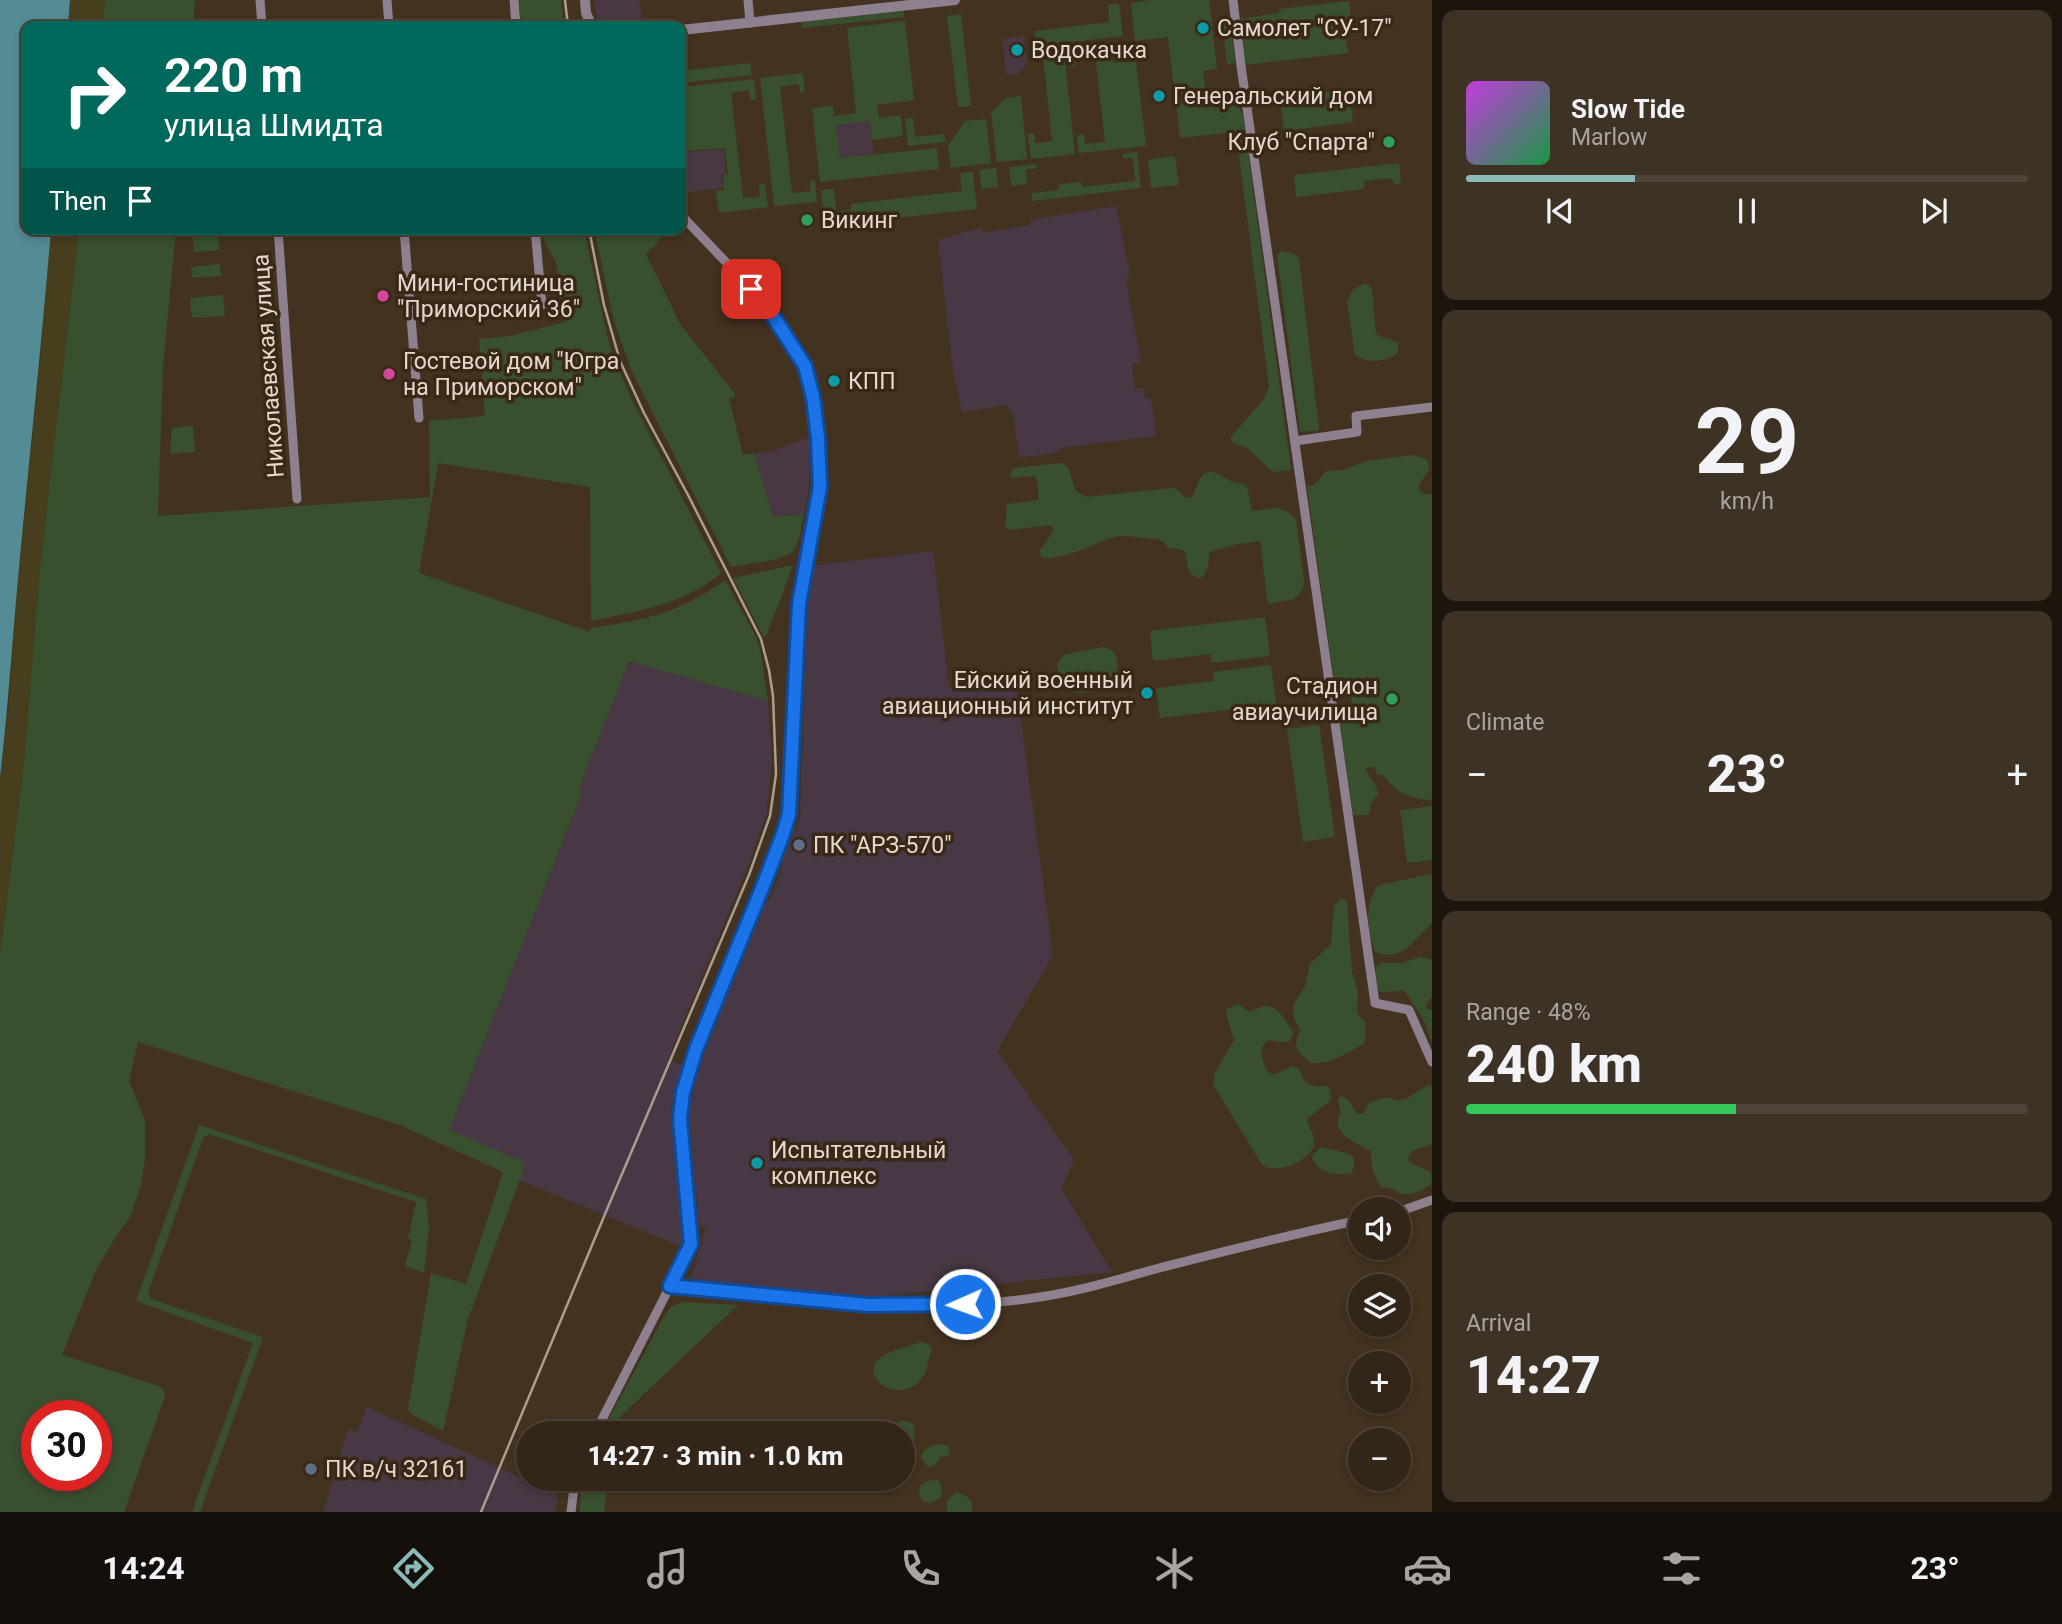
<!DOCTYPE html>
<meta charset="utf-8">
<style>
body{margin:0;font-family:Roboto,sans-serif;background:#3e3225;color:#f1f3f6;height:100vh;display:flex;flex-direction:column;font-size:26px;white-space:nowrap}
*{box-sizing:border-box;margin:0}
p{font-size:23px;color:#a9a5a2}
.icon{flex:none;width:38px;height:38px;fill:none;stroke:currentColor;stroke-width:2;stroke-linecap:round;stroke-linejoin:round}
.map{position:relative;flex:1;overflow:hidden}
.details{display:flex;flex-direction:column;gap:10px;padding:10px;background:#1c150d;width:630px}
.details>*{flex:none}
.guide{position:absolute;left:21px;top:21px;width:665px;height:214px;border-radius:14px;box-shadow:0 4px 10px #0003,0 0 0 2px #4e4337;background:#00695c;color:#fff;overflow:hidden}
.tools{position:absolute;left:1348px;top:1197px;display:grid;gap:14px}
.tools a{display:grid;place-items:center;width:63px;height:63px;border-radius:50%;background:#332618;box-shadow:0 4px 10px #0003,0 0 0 2px #4e4337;font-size:35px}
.speed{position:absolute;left:21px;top:1400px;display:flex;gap:14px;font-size:35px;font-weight:700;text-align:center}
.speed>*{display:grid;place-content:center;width:91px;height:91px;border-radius:50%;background:#332618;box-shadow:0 4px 10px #0003,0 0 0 2px #4e4337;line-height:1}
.speed .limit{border:10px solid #d22;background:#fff;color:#111}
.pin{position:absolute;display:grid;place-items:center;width:60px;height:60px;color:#fff;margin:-30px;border-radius:14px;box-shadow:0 4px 10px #0006}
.me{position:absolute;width:77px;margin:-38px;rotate:268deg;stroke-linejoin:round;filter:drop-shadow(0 0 5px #0008)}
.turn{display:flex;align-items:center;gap:24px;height:147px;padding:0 28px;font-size:32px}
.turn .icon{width:91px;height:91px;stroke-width:2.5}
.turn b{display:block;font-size:49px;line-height:60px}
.then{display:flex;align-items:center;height:66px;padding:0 28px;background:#0003;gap:14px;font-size:26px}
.big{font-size:52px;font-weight:800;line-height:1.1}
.details .widget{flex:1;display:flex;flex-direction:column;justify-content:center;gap:10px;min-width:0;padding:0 24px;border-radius:14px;background:#3e3225}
.details .dial{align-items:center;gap:0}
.dial b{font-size:91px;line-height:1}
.song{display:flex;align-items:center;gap:21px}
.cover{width:84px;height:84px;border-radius:10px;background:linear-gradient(135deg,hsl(290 70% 55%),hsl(140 70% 35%))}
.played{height:7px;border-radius:4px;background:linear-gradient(90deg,#8bbbb9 30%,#4e4337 30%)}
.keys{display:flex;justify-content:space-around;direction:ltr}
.heat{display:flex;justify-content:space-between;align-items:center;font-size:38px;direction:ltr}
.charge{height:10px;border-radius:5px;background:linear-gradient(90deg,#34c759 48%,#4e4337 0)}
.trip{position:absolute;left:516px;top:1421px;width:399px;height:70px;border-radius:35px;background:#332618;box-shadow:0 4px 10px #0003,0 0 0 2px #4e4337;font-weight:800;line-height:70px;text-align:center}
.dock{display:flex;height:112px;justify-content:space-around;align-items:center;background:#140f0a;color:#a9a5a2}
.dock .icon{width:49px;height:49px}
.dock .current{color:#8bbbb9}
.dock b{font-size:32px;color:#f1f3f6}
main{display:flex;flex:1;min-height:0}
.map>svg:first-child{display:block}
.commercial{fill:#493843}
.industrial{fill:#483845}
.green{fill:#39502f;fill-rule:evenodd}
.sand{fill:#463e1d}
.water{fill:#538c95}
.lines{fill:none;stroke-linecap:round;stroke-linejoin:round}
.minor{stroke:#8e808f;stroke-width:9}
.tertiary{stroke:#8e808f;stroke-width:10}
.rail{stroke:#ab9d90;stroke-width:2.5}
.route-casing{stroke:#114b97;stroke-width:18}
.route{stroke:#1a73e8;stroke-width:12}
.culture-dot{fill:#0f9aa8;stroke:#3a2816;stroke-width:2.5}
.leisure-dot{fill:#2e9e5b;stroke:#3a2816;stroke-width:2.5}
.hotel-dot{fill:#d1479c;stroke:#3a2816;stroke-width:2.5}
.service-dot{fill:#5c6f8a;stroke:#3a2816;stroke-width:2.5}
.labels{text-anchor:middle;stroke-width:7;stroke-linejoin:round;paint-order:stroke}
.poi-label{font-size:23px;fill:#e4d8cd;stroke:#3a2816;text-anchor:start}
.street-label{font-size:23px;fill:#e4d8cd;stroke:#3a2816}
</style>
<main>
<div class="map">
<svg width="1432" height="1512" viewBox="0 0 1432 1512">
<rect width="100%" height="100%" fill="#443220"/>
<path class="commercial" d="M595,0h44l3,19 -41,4 -4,-5z
M1024,36l3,28 -9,10 -12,1 -3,-36z
M870,121l4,34 -34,4 -4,-34z
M724,149l2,25 -5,1 2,13 -42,5v-35l6,-1v-5z
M809,437v50l-5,27 -31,4 -19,-65 19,-2z"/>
<path class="industrial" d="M1116,206l14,68 -4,5 15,83 -9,2 3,25 9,-1 1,11 6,-1 5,38 -96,12v4l-41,6 -6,-47h-4l-1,-6 -46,7 -9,-41 -15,-132 15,-2v-2l28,-7 2,5 48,-8 -1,-5z
M933,551l16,137 63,-5 4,3 37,269 -56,96 77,109 -13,28 51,84 -240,25 -125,-11 -56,-8 15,-49 -7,-5 -11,-113 13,-51 65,-160 3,1 8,-18 6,-18 -2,-1 19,-46 9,-252z
M629,661l139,40 4,61 -6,54 -21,57 -77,186 18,8 -15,40 13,132 -2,8 -163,-67 6,-17 -77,-33 135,-339 -4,-3z
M367,1407l189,87 2,9 -4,9h-231l25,-83 9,4z"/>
<path class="green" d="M105,0h90l-2,26h-91z
M519,0h42l3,26h-43z
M1151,0h58l8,69 -14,2 4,30 25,-2 1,6h4l6,9 48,356 -18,2 -26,-24 -13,-5 -4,-5 34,-39 5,-13 -33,-254 -56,6 -12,-101 -33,4 -4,-38z
M1349,1l2,20 -10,2 1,13h3l3,17 -103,12 -6,-46 40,-6v-4z
M1119,4l4,32 -87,10 -1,-15 74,-9 -1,-17z
M904,11v6l-102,11v-6z
M961,14l10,92 -13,1 -11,-91z
M1230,19l5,44 -8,1 -5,-44z
M905,21l9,79 -37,5 2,13 22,-3 2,21 -31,4 -2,-19 -34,4 4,33 97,-10 2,21 -119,13 -8,-74 21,-2 1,10 22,-3 -9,-85z
M1111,48l2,15 23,-2 10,85 -67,7 -2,-18 7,-1 1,10 20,-2 -10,-87 -20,2 1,9 -7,1 -1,-14z
M1064,53l11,101 -44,5 -3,-25 6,-1 1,10 17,-2 -9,-85z
M750,63l2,12 -71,8v-12z
M803,73l2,19 -5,1 -1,-9 -19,3 12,106 19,-2 -1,-10 5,-1 2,22 -43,4 -14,-128z
M754,79l2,20 -6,1 -1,-10 -18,3 12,105 17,-1 -1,-13h6l3,23 -49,6 -3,-22 8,-1 -1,-15 5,-1 -3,-26 -37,3 -7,-64z
M1349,89l4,33 -69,9 -4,-33z
M1021,96l6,63 -30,3 -6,-49 15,-15z
M913,118l2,19 29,-3 1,8 -37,4 -3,-27z
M986,119l5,44 -40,5 -3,-22 17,-25z
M1137,152l4,36 -109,13v-8l27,-3v-6l22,-2 1,5 53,-6 -2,-23h-10l-1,-4z
M1175,156l4,29 -28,3 -3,-28z
M1399,163l2,21 -6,1 -4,-7 -26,3 -1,8 -68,8 -2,-22z
M1036,164l1,4 -11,2 1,14 -16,2 -2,-19z
M996,168l2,19 -16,2 -3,-19z
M973,172l4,37 -152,17 -4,-36 13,-1 2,22 15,-1v-6l111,-13 -2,-18z
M79,229h97l-13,138 -5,149 272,-19 -1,-76 56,-5 -6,-77 31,-3 55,-14 -9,-59 -17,-34h45l23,107 8,25 18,41 88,171c-37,32 -84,38 -130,48l-1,-134 -152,-24 -19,110 171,59 1,-4c54,-8 89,-15 134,-48l31,57 5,17 7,47 -139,-40 -50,127 4,2 -134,340 77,33 -58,156 -25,112 -30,-16 -5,-6 23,-136 35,11 37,-112 -103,-47 -262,-83 -9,39 16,40v37l-4,27 -10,30 -18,26 -17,29 -34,85 97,31 5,5 1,5 -41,116h-124v-558l24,-193 16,-195zM37,1416h59v59h-59z
M192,229h26l1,21 -25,2z
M594,229h77l-25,25 34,70 55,70v3l-6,2 14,56 11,-2 19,64 31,-3c-3,11 -4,29 -12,38 -9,9 -48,12 -61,15l-98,-193 -18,-49z
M1281,251l12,2 6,5 20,172 -19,2 -23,-176z
M220,264l1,12 -29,2 -1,-11z
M1363,284l7,1 2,5 4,43c6,6 15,5 22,10v10c-11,9 -31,11 -43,2l-8,-54 6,-11z
M223,295l2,21 -33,2 -2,-20z
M193,426l2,26 -25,2 2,-26z
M1413,455l14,4 2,11 -9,13 -1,7 4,4h9v306c-21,0 -37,-8 -49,-25h-6l-2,-8 -9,1c2,10 11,15 12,26l-7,9 -1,10 -4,2h-13l-15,-103 15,-2 -3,-22h3l-1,-10 -18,2 -27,-194 7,-1 12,-14 17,-1 23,-9z
M1062,463l7,6 6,21 11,7 87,-9c7,1 8,9 15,10l5,-2c8,-19 10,-32 32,-18 6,5 15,4 22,8l5,25 24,-3 12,4 8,7 8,62 -1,8 -9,10 -26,5 -8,-63 -23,3 -27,8c-3,10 0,21 -10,26 -15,-3 -11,-17 -16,-28l-16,-2c-7,-11 -11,-8 -23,-10 -11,-1 -23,-4 -34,0 -21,7 -47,23 -70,19l-1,-7 13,-18 -1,-5 -3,-2 -39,5 -5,-4 2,-22 32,-4 -3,-24 -26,2 3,-10z
M793,565l-26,69 -3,3 -31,-59z
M1265,617l5,39 -58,7 -2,-9 -57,7 -3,-30z
M1102,647c18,2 15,17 16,32 -13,16 -24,11 -41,14l-17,-11 -3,-17 6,-10z
M1271,665l5,39 -116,14 -4,-30 58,-7 -1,-9z
M1319,725l16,112 -32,5 -16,-113z
M1432,806v54l-25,3 -7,-53z
M1432,874v49c-17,16 -31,40 -57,29 -8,-23 -11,-47 3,-67z
M1341,899l5,1 1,3 5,69 6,20 -1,19 2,5 6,5 1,9 -2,14c-17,8 -34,21 -53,19 -12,-9 -21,-19 -10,-32l-7,-12 -1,-13 12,-20 5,-22 21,-20 3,-38z
M1420,957l12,3v37l-7,9 2,3 5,1v33l-8,-23 -20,-29 -24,1c-7,-7 -7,-18 -3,-26l5,-3h20z
M1238,1004l11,8c6,-2 12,-6 18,-6 12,1 20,17 26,26l-3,9c-7,3 -15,-2 -24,0 -8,11 -4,20 3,32l6,1 18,-8c11,5 8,13 15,18 5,3 13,2 19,2l3,4 1,10 -24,19c1,8 9,18 7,26 -5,17 -38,30 -52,20l-49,-81 2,-11 19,-33 -8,-27 1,-4z
M1428,1085l4,1v58c-10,5 -22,3 -24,16 6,8 16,6 23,13l1,10c-7,7 -22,14 -32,10 -7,-3 -9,-6 -17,-5 -9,-8 -13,-25 -12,-37 -13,-7 -43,-18 -30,-38l-3,-13 2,-3h4l5,4 8,13h6l6,-11 18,-6 9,4 10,-2z
M199,1125l227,74 3,29 -5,45 -19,-7 7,-26 -4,-2 8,-36 -207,-68 -6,4 -55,155 3,6 112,38 -63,175h-8l61,-169 -117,-42z
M1321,1147l25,6 8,5v9l-3,6c-15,4 -31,0 -39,-14l1,-4z
M682,1302l56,3 -115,109 -6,9 -1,10h-15l64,-118 6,-8z
M921,1342l7,2 4,5c-3,7 -4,15 -6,22 -16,38 -70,10 -47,-12 10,-9 30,-12 42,-17z
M901,1421l9,1 4,4 1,12 -4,6 -8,1v-12h-12v-8z
M940,1444l8,2 2,6 -3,4 -7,1 -5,8 -5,2 -4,-2 -5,-8c2,-9 11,-11 19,-13z
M581,1479h28l-5,33h-24z
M935,1480l4,1 3,10 -1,6 -10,6 -8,-2 -4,-6 1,-9 8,-5z
M956,1492c10,3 19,8 16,20h-25v-11z"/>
<path class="sand" d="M70,0h35l-3,26h-34z
M51,229h28l-39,337 -16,195 -24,193v-177l9,-75 7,-100 25,-254z"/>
<path class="water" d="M0,0h70l-2,26h-42v203h25c-10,124 -24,248 -35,372 -5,59 -9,117 -16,176z"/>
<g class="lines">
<path class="minor" d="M260,0l2,26
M387,0l2,26
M514,0l2,26
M748,0l2,23
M1233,0l8,66 134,937 34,7 23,52
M278,229l19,270
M404,229l15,189
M535,229l7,76
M1295,441l62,-9 -1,-16 76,-9
M1398,1212l34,-12
M670,1286c122,13 248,30 370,11 41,-6 79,-18 119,-29 67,-17 133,-34 201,-48
M595,1433l96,-188 -11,-126 1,-19 16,-51 87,-215 5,-28 10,-202 21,-117 -2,-49 -5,-41 -8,-30 -32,-51 -30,-36 -62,-65
M571,1512l4,-33"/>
<path class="tertiary" d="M585,0l1,13 6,13
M681,30l274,-30"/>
<path class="rail" d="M565,0l3,26
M481,1512l124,-298 144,-339 21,-59 6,-42 -3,-78 -4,-26 -8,-31 -73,-144 -44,-82 -24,-52 -16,-56 -15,-76"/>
</g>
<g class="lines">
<defs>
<path id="route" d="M751,289l22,27 32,50 8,31 5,41 2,49 -21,117 -10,210 -6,20 -18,47 -69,168 -13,43 -3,27 11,125 -21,42 198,19 97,-1"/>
</defs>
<use href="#route" class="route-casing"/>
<use href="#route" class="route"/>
</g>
<g class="culture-dot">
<circle cx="1203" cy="28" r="7"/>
<circle cx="1017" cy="50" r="7"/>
<circle cx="1159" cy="96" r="7"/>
<circle cx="834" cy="381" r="7"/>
<circle cx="1147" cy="693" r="7"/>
<circle cx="757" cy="1163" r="7"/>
</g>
<g class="leisure-dot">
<circle cx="1389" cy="142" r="7"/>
<circle cx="807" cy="220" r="7"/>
<circle cx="1392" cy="699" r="7"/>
</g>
<g class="hotel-dot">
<circle cx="383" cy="296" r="7"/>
<circle cx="389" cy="374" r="7"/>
</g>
<g class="service-dot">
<circle cx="799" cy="845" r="7"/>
<circle cx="311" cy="1469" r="7"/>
</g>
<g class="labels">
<g class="poi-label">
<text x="1217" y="36">Самолет "СУ-17"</text>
<text x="1031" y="58">Водокачка</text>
<text x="1173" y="104">Генеральский дом</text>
<text x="1375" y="150" text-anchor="end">Клуб "Спарта"</text>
<text x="821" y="228">Викинг</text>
<text x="397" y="291">Мини-гостиница<tspan x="397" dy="26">"Приморский 36"</tspan></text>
<text x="403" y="369">Гостевой дом "Югра<tspan x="403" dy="26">на Приморском"</tspan></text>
<text x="848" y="389">КПП</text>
<text x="1133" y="688" text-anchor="end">Ейский военный<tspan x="1133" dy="26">авиационный институт</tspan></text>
<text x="1378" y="694" text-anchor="end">Стадион<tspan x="1378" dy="26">авиаучилища</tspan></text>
<text x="813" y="853">ПК "АРЗ-570"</text>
<text x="771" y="1158">Испытательный<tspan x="771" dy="26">комплекс</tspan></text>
<text x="325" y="1477">ПК в/ч 32161</text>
</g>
<g class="street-label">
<text transform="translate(268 366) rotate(-94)" y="8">Николаевская улица</text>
</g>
</g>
</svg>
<div class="tools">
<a><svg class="icon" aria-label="sound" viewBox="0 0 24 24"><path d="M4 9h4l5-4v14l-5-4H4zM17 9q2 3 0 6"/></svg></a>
<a><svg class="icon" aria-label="layers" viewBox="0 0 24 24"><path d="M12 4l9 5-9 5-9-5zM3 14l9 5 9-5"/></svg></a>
<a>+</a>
<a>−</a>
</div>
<div class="speed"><div class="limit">30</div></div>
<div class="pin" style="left:751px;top:289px;background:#d93025"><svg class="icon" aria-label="arrive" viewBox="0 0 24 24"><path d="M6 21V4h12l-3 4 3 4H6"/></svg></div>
<svg class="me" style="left:965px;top:1304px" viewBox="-20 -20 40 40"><circle r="17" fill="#1a73e8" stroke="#fff" stroke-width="3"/><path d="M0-11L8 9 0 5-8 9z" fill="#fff"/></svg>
<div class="trip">14:27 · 3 min · 1.0 km</div>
<div class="guide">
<div class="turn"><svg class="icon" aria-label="right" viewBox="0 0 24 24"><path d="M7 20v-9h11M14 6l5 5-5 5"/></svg><div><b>220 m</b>улица Шмидта</div></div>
<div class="then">Then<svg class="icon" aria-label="arrive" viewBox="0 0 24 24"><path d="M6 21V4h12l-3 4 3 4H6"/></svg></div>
</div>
</div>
<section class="details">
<div class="widget">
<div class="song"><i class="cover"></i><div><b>Slow Tide</b><p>Marlow</p></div></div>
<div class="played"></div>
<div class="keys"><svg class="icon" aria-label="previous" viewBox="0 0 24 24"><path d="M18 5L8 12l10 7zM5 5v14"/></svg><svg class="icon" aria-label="pause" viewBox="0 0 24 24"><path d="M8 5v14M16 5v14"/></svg><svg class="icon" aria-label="next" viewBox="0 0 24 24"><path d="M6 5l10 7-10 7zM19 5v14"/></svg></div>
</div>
<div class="widget dial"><b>29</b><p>km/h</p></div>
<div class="widget"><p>Climate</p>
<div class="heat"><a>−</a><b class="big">23°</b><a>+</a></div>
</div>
<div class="widget"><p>Range · 48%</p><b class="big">240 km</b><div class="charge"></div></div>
<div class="widget"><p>Arrival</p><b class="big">14:27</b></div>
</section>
</main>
<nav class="dock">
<b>14:24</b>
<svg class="icon current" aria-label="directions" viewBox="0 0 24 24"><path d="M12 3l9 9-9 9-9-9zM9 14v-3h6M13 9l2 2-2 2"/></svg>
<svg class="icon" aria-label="music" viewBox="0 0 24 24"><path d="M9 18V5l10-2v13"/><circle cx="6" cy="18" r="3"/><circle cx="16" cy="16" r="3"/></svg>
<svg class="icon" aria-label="phone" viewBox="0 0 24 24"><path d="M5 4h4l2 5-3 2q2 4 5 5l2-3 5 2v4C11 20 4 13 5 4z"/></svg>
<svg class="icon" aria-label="climate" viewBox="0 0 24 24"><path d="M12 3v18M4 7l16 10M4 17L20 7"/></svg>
<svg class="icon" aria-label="car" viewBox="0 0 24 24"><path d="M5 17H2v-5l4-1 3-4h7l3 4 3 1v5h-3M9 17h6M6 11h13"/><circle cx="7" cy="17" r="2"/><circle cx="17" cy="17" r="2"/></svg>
<svg class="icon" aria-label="filters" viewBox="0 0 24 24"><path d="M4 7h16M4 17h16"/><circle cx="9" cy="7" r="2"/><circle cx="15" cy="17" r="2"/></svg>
<b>23°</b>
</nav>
